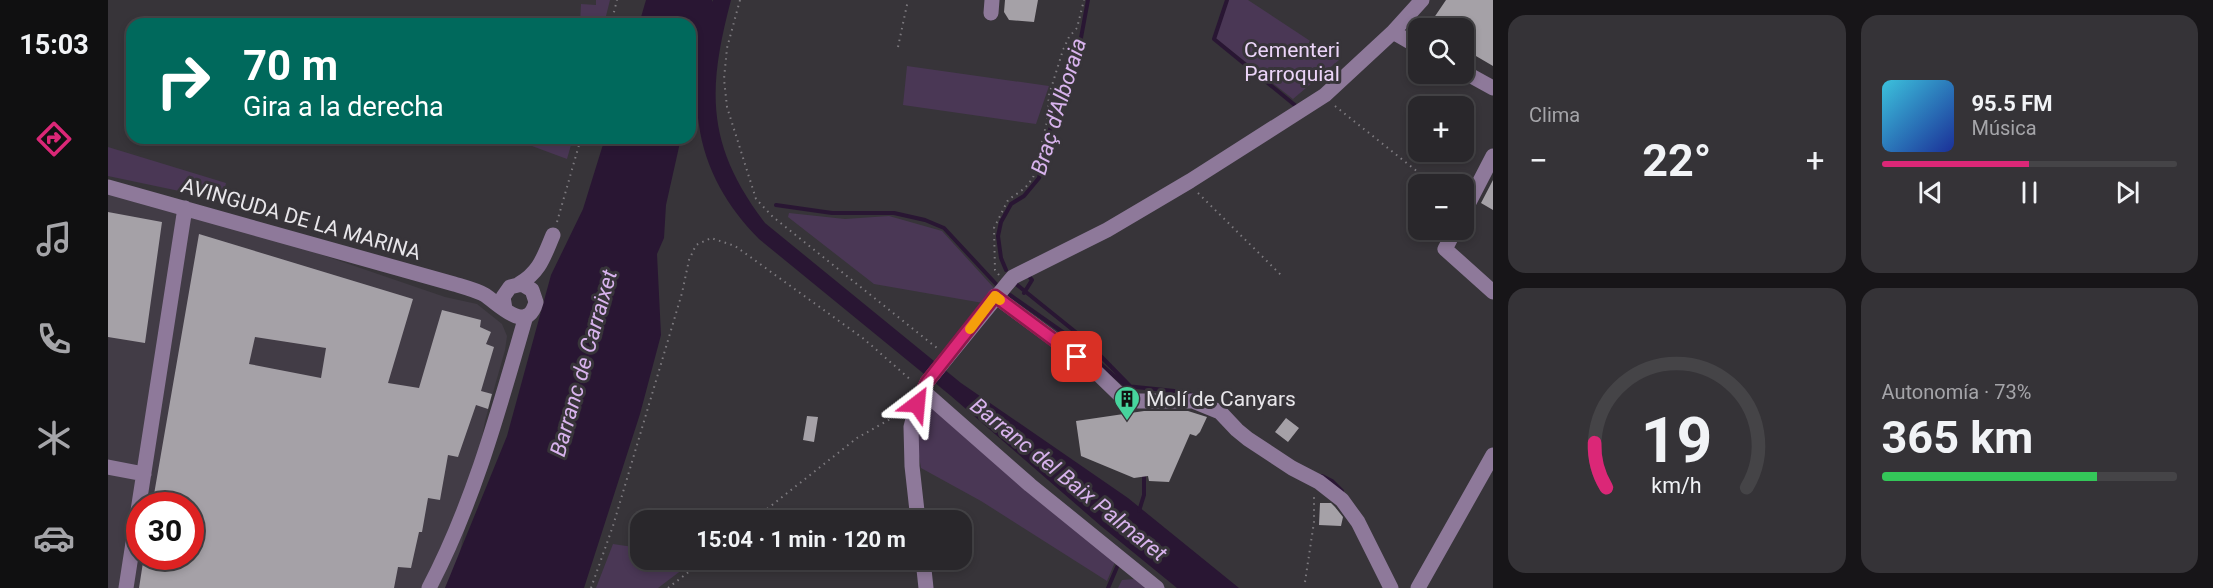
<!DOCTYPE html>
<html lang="es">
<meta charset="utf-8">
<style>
body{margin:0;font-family:Roboto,sans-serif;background:#353337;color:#f1f3f6;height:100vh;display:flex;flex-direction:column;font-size:22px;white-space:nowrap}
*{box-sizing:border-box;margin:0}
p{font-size:20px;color:#a5a5a9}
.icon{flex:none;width:33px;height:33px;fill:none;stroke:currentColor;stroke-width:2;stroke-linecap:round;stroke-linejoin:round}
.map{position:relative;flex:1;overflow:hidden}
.sheet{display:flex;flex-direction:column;gap:15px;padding:15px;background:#171518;width:720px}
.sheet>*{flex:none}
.top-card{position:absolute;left:18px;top:18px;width:570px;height:126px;border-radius:18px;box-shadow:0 3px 9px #0003,0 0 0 2px #454447;background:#00695c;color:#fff;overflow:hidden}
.controls{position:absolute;left:1300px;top:18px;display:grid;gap:12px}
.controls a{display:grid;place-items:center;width:66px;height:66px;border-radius:12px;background:#29272b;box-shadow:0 3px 9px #0003,0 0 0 2px #454447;font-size:30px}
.speed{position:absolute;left:18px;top:492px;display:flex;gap:12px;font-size:30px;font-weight:700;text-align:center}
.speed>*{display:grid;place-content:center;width:78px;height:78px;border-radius:50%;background:#29272b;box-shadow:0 3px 9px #0003,0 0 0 2px #454447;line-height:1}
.speed .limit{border:9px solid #d22;background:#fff;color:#111}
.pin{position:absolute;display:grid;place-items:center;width:51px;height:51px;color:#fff;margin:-26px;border-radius:12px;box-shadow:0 3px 9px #0006}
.me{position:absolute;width:66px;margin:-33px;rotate:29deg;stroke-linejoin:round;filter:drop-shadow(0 0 4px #0008)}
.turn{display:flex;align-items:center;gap:21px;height:126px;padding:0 18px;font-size:27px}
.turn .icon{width:78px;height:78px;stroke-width:2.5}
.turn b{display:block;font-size:42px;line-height:51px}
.big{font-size:45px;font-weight:700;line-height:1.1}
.sheet .card{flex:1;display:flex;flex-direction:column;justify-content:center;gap:9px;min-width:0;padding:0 21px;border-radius:18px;background:#353337}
.sheet .dial{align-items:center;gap:0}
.dial svg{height:156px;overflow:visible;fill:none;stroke:#454447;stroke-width:7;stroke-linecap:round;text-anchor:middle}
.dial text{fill:#f1f3f6;stroke:none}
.song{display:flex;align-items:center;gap:18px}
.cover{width:72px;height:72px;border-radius:9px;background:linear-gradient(135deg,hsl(190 70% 55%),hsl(230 70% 35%))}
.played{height:6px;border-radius:3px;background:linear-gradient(90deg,#db2777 50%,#454447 50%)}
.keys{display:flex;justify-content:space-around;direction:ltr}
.heat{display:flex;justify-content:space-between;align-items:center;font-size:33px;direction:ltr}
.charge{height:9px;border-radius:4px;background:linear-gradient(90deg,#34c759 73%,#454447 0)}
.sheet .tiles{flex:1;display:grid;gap:15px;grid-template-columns:repeat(2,1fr)}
.trip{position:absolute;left:522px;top:510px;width:342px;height:60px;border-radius:18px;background:#29272b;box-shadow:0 3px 9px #0003,0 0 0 2px #454447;font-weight:700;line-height:60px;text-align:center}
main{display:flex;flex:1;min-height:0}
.dock{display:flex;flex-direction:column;width:108px;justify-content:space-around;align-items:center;background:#101011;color:#a5a5a9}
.dock .icon{width:42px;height:42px}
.dock .selected{color:#db2777}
.dock b{font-size:27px;color:#f1f3f6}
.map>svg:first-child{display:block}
.built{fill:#423c46;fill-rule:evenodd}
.green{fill:#4a3755}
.water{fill:#291633}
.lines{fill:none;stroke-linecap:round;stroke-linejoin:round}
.stream{stroke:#291633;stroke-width:4}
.building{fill:#a5a1a7;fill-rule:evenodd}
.path{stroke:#7d7a7f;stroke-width:2;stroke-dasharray:1.5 4.5;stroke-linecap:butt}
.minor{stroke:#8e799a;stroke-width:15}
.route-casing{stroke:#8e194d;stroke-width:15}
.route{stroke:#db2777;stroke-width:10}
.slow{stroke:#f59e0b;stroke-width:10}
.labels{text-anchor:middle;stroke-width:6;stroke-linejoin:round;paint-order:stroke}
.park-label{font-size:21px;fill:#ebd4f8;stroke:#373439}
.street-label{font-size:21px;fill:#e8e6ea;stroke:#373439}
.poi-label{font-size:21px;fill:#e8e6ea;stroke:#373439;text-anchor:start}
.water-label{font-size:22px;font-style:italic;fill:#d8b3ed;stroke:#373439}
</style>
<main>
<nav class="dock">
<b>15:03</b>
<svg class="icon selected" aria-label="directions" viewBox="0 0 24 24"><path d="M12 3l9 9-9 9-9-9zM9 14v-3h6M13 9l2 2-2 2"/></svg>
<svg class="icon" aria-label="music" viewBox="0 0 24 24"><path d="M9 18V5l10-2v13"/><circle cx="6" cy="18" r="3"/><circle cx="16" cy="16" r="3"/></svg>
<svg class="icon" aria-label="phone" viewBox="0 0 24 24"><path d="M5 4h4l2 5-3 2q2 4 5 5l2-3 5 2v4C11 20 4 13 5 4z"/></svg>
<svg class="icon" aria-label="climate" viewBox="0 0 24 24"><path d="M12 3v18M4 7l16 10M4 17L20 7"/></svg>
<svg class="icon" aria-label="car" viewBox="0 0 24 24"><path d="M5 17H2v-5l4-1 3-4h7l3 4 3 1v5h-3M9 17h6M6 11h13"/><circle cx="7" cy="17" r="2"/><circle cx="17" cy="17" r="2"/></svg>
</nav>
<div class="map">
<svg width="1385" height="588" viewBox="0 0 1385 588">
<rect width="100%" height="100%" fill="#373439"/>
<path class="built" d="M0,187l77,21 260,89 32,7 25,20 5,12 -2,14 -20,71 -26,137 -14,30h-337zM32,506h50v50h-50z"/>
<path class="green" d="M488,0h14l-6,24h-24l1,-20 15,1z
M1120,0h20l91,60 -46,39 -78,-61z
M799,66l142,20 -13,38 -133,-19z
M419,138h46l-6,21 -35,-13z
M0,147l118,36 -4,17 -114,-24z
M681,213l56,6 44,-3 53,15 52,57 -11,15 -109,-19 -86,-67z
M814,408l13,1 180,153 -8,19 -126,-80 -60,-33 -4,-24z
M505,544l27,4v12h55l-37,28h-62z
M1027,579l11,9h-28l4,-8z"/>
<path class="water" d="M538,0h66v2l1,-2h18c-24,91 -25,145 34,223l196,160 167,115 111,90h-62l-76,-62 -150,-130 -192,-157c-31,-31 -54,-70 -60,-114 -3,-17 0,-35 -5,-51l-4,19v-69h-51z
M497,138h76l-15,67 -2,33 -7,16 4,81 -21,79 -56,174h-139l62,-152 44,-161 32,-66z"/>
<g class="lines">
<path class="stream" d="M1119,0l-13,39 82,67
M668,205l56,8h62l31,7 19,8 52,56
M898,270l-5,-12 -3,-22 3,-14 10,-18 13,-8 15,-18 10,-45 14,-47 13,-21 12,-65
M908,284l67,54 47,48 4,9
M916,293l8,-13 -4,-5
M902,295l54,38 62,53 58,6 8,3
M1214,476l10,5 10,10
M1031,511l5,-16v-23
M1000,588l9,-21"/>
</g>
<path class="building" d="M897,0h33l-4,22 -25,-2 -5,-8z
M1338,0h47v66l-29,-17v-21h-37z
M1385,180v30l-12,-7z
M0,212l54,10 -17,121 -37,-6z
M91,234l214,65 -25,84 31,5 23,-78 39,10 -1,7 11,5 -5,12 8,3 -13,44 11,3 -4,15 -12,-4 -18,52 -10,-2 -8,45 -12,-2 -6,34h-3l-8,36 -13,-1 -4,21h-255l5,-32h46v-50h-38zM147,337l71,11 -5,30 -72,-14z
M1036,411h44l19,6 -7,15 -4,4 -6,-2 -21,48 -20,-1 -1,-5 -14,2 -53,-22 -5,-35z
M699,416l11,1 -4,25 -11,-2z
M1178,418l13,10 -11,14 -13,-10z
M1212,503h11l4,4 8,10 -2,9 -22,-1z"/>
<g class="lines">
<path class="path" d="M632,0l-13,48 -3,31 3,28 29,92 17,18 164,131
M503,24l6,-24
M790,47l10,-47
M1227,106l98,78
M1090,193l83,82
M449,222l24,-84
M891,275l-4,-5 -1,-42 14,-28 17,-12 8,-10 14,-56 2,-27 14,-45 6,-13 8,-9 7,-28
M645,520l104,-82 42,-24
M1197,582l9,-60v-25
M483,588l22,-62 69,-233 7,-33 7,-15 15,-7 24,8 129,93 48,42
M560,588l36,-28"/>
<path class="minor" d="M883,13l1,-13
M1285,32l26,15
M1356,72l29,16
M0,187l346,97c10,3 22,6 31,11 15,10 42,40 51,7l-4,-12 -10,-6 -12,3 -7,10 2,12
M1356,212l29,-56
M1347,230l-10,19 48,43
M411,284c21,-12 25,-28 34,-49
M887,296l95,70 33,32 15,3h55l27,11 17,18 11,9 44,29 27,14 23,18 16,22 33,66
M815,391l107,94 127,103
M0,467l36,7
M810,520l-6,-54 -1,-39 6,-23 10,-22 80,-98 6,-7 94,-47 83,-49 135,-86 68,-63 29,-32
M815,560l3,28
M18,588l59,-380
M321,588c45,-86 70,-179 97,-272
M1310,588l75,-133"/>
</g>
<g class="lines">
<defs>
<path id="route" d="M809,404l10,-22 68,-86 82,61"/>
</defs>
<use href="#route" class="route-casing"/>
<use href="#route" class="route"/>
<path class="slow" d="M862,329l25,-33 5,4"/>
</g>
<defs>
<symbol id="building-pin" viewBox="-11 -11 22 30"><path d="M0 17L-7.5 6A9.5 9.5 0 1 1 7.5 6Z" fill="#47d49d" stroke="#373439"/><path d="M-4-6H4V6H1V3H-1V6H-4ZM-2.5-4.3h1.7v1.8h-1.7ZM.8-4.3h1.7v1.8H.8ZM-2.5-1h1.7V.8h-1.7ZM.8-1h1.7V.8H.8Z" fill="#111"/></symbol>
</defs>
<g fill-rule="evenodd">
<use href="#building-pin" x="1004" y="384" width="30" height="40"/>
</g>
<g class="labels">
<g class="park-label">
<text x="1184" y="57">Cementeri<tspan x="1184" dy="24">Parroquial</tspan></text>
</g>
<g class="street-label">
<text transform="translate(193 219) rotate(16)" y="7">AVINGUDA DE LA MARINA</text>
</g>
<g class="poi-label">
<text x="1038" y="406">Molí de Canyars</text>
</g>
<g class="water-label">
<text transform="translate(950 106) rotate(-73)" y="8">Braç d'Alboraia</text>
<text transform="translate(475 363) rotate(-74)" y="8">Barranc de Carraixet</text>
<text transform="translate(961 479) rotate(39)" y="8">Barranc del Baix Palmaret</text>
</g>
</g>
</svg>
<div class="controls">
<a><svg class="icon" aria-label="search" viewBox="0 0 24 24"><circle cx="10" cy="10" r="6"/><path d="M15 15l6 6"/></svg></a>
<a>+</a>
<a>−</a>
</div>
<div class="speed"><div class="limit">30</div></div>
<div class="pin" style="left:969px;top:357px;background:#d93025"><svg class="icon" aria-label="arrive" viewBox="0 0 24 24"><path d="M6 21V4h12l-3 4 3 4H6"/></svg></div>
<svg class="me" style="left:809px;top:404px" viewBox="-20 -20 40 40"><path d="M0-17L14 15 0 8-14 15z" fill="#db2777" stroke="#fff" stroke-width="4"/></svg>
<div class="trip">15:04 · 1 min · 120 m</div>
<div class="top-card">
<div class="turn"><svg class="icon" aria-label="right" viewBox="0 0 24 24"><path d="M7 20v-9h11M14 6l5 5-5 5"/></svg><div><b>70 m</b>Gira a la derecha</div></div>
</div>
</div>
<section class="sheet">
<div class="tiles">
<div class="card"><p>Clima</p>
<div class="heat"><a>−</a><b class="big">22°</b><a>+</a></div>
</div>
<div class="card">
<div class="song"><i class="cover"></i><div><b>95.5 FM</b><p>Música</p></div></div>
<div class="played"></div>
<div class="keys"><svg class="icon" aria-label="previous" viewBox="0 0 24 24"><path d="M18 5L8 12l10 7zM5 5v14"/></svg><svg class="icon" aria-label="pause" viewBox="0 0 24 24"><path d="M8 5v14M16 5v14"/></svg><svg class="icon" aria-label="next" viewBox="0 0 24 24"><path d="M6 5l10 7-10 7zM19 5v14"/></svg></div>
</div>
<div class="card dial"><svg viewBox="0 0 100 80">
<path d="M14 69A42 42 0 1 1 86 69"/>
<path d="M14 69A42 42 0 0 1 8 46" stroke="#db2777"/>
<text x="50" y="56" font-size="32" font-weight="700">19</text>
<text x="50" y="72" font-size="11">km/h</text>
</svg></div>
<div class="card"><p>Autonomía · 73%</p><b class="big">365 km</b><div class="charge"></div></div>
</div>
</section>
</main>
